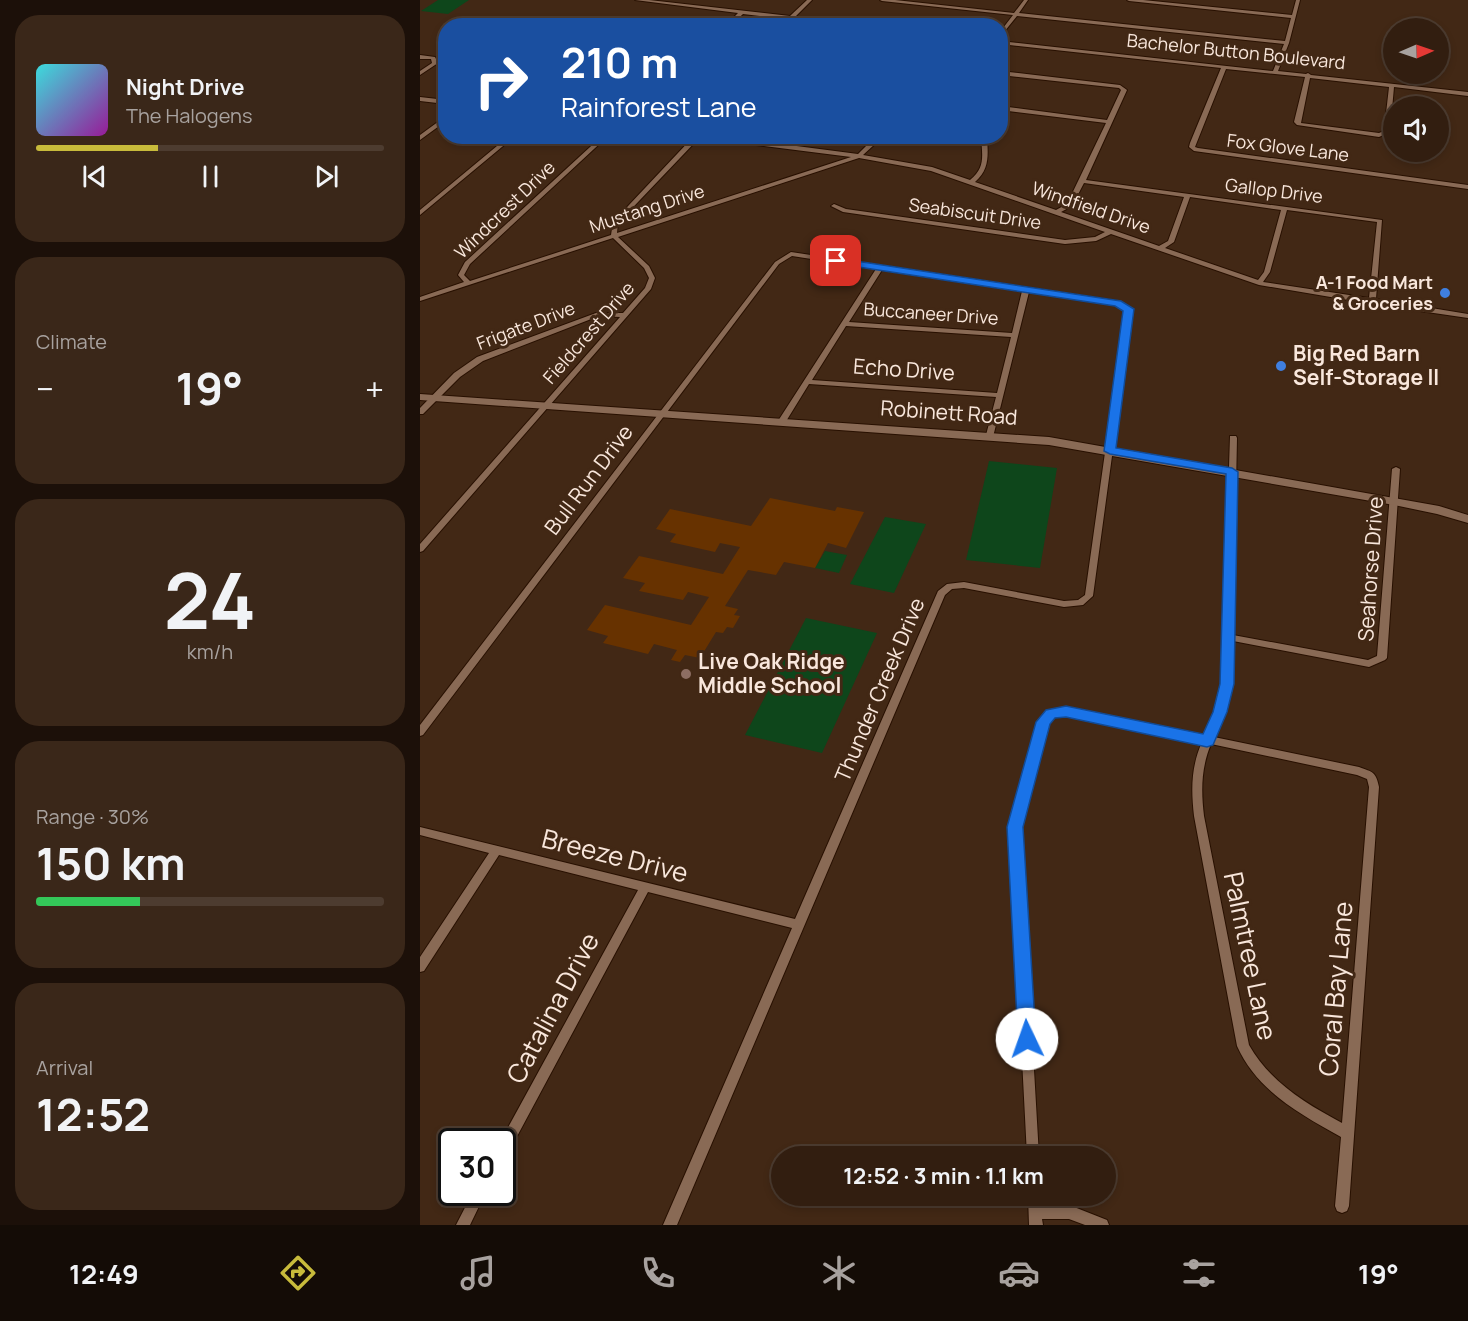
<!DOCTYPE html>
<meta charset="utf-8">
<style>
body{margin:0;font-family:Manrope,sans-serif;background:#3a2719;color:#f1f3f6;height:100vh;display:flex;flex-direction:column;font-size:22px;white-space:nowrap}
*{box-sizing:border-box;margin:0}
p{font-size:20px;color:#a8a29f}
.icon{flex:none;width:33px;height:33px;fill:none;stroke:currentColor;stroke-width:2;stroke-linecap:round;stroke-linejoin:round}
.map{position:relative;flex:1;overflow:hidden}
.sheet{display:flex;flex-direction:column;gap:15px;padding:15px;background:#1c1009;width:420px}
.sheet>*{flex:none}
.banner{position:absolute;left:18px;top:18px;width:570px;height:126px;border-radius:24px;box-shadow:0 3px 9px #0003,0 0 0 2px #4d3c30;background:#1a4fa0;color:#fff;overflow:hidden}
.needle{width:39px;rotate:88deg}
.fabs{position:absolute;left:963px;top:18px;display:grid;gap:12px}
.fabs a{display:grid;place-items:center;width:66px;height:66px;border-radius:50%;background:#321e10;box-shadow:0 3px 9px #0003,0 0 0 2px #4d3c30;font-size:30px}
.speed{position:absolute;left:18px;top:1128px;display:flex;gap:12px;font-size:30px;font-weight:700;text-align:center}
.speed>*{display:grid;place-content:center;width:78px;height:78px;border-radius:50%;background:#321e10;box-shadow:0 3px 9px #0003,0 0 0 2px #4d3c30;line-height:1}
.speed .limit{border:3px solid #111;border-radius:9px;background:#fff;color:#111}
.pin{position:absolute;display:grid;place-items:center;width:51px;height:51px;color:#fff;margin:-26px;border-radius:12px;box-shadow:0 3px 9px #0006}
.me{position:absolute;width:66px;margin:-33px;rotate:357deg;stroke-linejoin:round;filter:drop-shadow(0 0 4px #0008)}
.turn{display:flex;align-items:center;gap:21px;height:126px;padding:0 24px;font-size:27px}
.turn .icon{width:78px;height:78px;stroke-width:2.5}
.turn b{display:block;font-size:42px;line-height:51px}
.big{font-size:45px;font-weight:700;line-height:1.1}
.sheet .tile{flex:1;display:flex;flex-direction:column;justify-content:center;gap:9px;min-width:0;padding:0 21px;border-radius:24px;background:#3a2719}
.sheet .dial{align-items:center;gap:0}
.dial b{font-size:78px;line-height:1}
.song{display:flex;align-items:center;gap:18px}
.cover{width:72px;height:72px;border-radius:9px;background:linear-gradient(135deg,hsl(180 70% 55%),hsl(300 70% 35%))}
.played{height:6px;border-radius:3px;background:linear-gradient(90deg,#c8bb3b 35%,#4d3c30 35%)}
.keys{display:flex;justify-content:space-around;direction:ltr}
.heat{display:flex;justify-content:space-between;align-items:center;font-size:33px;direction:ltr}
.charge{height:9px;border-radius:4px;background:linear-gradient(90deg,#34c759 30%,#4d3c30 0)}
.trip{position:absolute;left:351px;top:1146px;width:345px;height:60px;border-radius:30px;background:#321e10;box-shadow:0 3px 9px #0003,0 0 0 2px #4d3c30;font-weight:700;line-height:60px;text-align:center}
.tab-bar{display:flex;height:96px;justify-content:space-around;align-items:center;background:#140c06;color:#a8a29f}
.tab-bar .icon{width:42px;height:42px}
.tab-bar .on{color:#c8bb3b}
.tab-bar b{font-size:27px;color:#f1f3f6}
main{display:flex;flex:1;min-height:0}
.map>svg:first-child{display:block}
.green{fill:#0e461b}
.building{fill:#673200}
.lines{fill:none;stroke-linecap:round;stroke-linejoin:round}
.street-casing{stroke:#281000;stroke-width:2}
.secondary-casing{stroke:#281000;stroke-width:2}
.street{fill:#896a55;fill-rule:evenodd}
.secondary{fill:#896a55;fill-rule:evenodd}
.route{fill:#1a73e8;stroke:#114b97;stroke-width:1.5}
.shop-dot{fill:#3f7fe0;stroke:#422815;stroke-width:2}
.education-dot{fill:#8d6e63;stroke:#422815;stroke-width:2}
.labels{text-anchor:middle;stroke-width:6;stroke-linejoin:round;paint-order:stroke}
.far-street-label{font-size:18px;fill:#f9e7dc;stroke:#422815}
.far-poi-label{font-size:18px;font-weight:bold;fill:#f9e7dc;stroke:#422815;text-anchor:end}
.poi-label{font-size:21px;font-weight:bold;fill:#f9e7dc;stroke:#422815;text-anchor:start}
.street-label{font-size:21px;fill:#f9e7dc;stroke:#422815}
.near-street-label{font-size:26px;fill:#f9e7dc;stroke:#422815}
</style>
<main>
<section class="sheet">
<div class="tile">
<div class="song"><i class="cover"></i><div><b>Night Drive</b><p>The Halogens</p></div></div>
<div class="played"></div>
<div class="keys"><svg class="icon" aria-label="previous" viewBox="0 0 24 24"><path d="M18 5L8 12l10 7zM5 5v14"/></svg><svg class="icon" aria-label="pause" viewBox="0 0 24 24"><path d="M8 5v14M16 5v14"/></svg><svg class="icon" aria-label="next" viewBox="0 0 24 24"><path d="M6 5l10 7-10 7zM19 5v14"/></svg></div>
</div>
<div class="tile"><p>Climate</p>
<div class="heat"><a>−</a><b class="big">19°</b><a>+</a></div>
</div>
<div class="tile dial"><b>24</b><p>km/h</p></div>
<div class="tile"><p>Range · 30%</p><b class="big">150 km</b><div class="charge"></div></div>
<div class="tile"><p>Arrival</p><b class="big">12:52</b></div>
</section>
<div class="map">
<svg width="1048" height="1225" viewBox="0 0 1048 1225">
<rect width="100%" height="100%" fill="#422815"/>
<path class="green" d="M18,0h31l-21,14 -27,-3z
M569,461l68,7 -17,100 -74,-8z
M465,517l41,7 -32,69 -44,-9z
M405,551l22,4 -8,18 -24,-5z
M386,618l71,15 -55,120 -77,-18z"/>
<path class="building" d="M350,498l65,13 2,-4 27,5 -18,36 -18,-5 -13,25 -31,-6 -8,13 -28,-5 -23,36 13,3 -4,6 6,1 -7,12 -6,-1 -4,6 -7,-1 -16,26 -15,-3 -5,7 -9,-2 6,-10 -23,-6 -6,10 -45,-11 5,-7 -21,-6 18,-25 86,20 18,-28 -21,-5 -5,8 -44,-9 6,-8 -22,-5 16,-22 84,18 17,-27 -20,-4 -5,9 -45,-10 6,-8 -20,-5 14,-20 81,17z"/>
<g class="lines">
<defs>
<path id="street" d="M215,0h14l141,16 17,-16h5l-17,17 66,9h-19l-99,-12 -13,12h-5l13,-13z
M460,0h15l119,13 10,-13h4l-9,13 266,28 6,-23 -162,-17 -2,-1h16l149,15 4,-15h4l-11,43 -11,28 28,3 2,-1 3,2 157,17v4l-74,-9 -4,45 -11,5 -82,-12 -3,-3 11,-45 -79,-8 -31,78 3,1 270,37v4l-274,-38 -5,-4 1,-4 31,-75 -221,-24v-3l273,30 11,-27 -267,-28 -17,21v-5l13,-17 -131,-14zM890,78l79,9 -5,44 -5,2 -78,-10z
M158,22l18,3 2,1h-31z
M0,55l15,2 3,6 -18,12v-4l12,-8 -1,-4h-11z
M580,71l120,14 7,5 -41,90 296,40 -6,79 92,15v4l-96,-14 -113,-19 -148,-51 -15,7 -31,3 -222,-32 -12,-6 3,-2 12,5 219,31 30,-3 10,-5 -174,-61 -72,-13 -241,79 31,29 6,12 -4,11 -228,262 -3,1v-8l200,-227 -21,-1 -116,45 -23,16 -37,37h-3v-6l34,-35 23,-16 119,-44h27l22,-25 4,-10 -5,-10 -31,-30 -193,63v-4l44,-15 -6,-7 7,-13 137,-126h6l-138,128 -6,11 6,6 141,-46 2,-13 81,-86h25l139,18 11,-11 1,-7h6l-1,8 -12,11 69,12 38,13c16,-13 12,-25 11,-44h6c1,19 3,33 -12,46l81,28 11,-6 39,-81 -106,-13v-4l107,14 14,-30 -2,-2 -119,-13zM280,137l2,1 149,19 -234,76 1,-10zM664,183l100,14 -16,44 -9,5 -98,-34 11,-6zM770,197l91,13 -17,62 -6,8 -93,-32 9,-6zM867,210l90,12 -8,76 -106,-16 7,-10z
M0,97l26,3v4l-26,-3z
M26,116v5l-26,19v-5z
M89,136h6l-95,79v-5z
M371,252l326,49 15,8 -39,287 -10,9 -19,2 -100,-19 -12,1 -7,6 -268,630h-14l129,-297 -144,-36 -141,263 -5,2v-15h-2l138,-252 -139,-35 -75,116 -4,1v-15l69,-104 -69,-18v-8l375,92 143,-328 9,-7 17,-2 100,19 14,-1 7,-5 40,-285 -10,-5 -86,-13 -36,145h-3l-4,-2 10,-38 -187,-13 -24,39h-3l-4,-2 98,-152 -84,-13 -13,8 -356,471 -3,1v-11l355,-463zM462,270l140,21 -10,42 -163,-11zM426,326l165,11 -14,56 -185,-13z
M810,436h6l1,2 -4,197 135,25 9,-4 15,-187 4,-2 4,2 -13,189 -2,2 -16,7 -136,-26 -1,43 -7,28 -11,25 145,30c14,5 17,5 20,20l-30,419 -2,5 -5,2 -5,-2 -2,-5 6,-69c-41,-23 -84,-46 -104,-91l-43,-230c-3,-27 -3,-49 8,-74l-135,-27 -13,2 -5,6 -29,104 19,329h-12l-17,-329 29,-105 9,-11 19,-4 138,29 10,-24 7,-28zM791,744l146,31 10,4 2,8 -27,336c-37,-20 -72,-41 -93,-78l-45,-229c-3,-25 -3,-48 7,-72z
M53,1192h13l-16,33h-14z
M608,1196h13l1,9h27l38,15 2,5h-24l-16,-6h-27l1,6h-14z"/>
<path id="secondary" d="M0,394l629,43 390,69 29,9v8l-31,-9 -43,-9 -345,-60 -629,-45z"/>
</defs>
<use href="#street" class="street-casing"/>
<use href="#secondary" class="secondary-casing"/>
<use href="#street" class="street"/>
<use href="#secondary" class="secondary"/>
</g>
<path class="route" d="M416,258l285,43 13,8 -18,139 116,20 6,4 -4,212 -7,28 -14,33 -6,2 -141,-30 -11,1 -5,6 -27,103 13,212 -3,6 -6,2 -7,-2 -2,-6 -11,-212 29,-105 10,-12 20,-4 137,28 10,-22 7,-28 6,-210 -116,-20 -6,-3 19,-140 -8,-5 -283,-43 -1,-2z"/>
<g class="shop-dot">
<circle cx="1025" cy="293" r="6"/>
<circle cx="861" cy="366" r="6"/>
</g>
<circle class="education-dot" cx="266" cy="674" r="6"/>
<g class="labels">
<g class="far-street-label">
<text transform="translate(816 52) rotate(6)" y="6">Bachelor Button Boulevard</text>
<text transform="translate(868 148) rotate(7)" y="6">Fox Glove Lane</text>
<text transform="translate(854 191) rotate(7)" y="6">Gallop Drive</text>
<text transform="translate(671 208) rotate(19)" y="6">Windfield Drive</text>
<text transform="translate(227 209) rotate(-18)" y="6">Mustang Drive</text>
<text transform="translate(85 210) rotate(-44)" y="6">Windcrest Drive</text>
<text transform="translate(555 214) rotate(8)" y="6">Seabiscuit Drive</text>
<text transform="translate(511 314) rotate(4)" y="6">Buccaneer Drive</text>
<text transform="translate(106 326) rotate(-21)" y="6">Frigate Drive</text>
<text transform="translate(169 333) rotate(-49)" y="6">Fieldcrest Drive</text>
</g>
<g class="far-poi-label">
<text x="1013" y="289">A-1 Food Mart<tspan x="1013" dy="21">&amp; Groceries</tspan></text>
</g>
<g class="poi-label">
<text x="873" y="361">Big Red Barn<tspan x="873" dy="24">Self-Storage II</tspan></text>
<text x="278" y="669">Live Oak Ridge<tspan x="278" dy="24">Middle School</tspan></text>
</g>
<g class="street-label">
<text transform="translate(484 370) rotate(4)" y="7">Echo Drive</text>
<text transform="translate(529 413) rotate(4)" y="7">Robinett Road</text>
<text transform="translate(169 480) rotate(-53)" y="7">Bull Run Drive</text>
<text transform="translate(951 569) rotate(-86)" y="7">Seahorse Drive</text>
<text transform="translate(460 690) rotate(-67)" y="7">Thunder Creek Drive</text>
</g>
<g class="near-street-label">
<text transform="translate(195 856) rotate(14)" y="9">Breeze Drive</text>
<text transform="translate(830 956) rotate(78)" y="9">Palmtree Lane</text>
<text transform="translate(916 989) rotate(-85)" y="9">Coral Bay Lane</text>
<text transform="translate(133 1008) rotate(-62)" y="9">Catalina Drive</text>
</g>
</g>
</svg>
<div class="fabs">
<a><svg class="needle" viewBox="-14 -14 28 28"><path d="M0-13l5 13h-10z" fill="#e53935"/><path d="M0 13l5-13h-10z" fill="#a8a29f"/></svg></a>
<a><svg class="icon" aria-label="sound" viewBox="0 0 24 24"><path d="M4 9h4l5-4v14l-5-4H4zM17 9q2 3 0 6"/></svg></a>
</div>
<div class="speed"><div class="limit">30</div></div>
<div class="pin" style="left:416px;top:261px;background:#d93025"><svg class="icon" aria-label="arrive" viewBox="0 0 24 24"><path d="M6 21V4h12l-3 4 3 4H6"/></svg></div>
<svg class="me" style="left:607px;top:1039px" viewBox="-20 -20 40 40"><circle r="19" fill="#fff"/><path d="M0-13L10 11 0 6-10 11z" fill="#1a73e8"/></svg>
<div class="trip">12:52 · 3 min · 1.1 km</div>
<div class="banner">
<div class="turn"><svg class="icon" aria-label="right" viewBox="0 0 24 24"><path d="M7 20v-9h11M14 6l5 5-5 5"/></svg><div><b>210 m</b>Rainforest Lane</div></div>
</div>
</div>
</main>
<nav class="tab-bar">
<b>12:49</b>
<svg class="icon on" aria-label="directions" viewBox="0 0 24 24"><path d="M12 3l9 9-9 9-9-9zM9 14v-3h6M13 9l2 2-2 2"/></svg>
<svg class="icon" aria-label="music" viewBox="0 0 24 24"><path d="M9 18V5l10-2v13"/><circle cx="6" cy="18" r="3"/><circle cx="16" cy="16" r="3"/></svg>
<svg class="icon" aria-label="phone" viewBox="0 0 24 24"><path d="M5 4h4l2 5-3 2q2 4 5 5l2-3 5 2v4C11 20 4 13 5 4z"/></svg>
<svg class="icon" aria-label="climate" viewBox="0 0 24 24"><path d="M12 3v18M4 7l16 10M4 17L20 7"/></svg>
<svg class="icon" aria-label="car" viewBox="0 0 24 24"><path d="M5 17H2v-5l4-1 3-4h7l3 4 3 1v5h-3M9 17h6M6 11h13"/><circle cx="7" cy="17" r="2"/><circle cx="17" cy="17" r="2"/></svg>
<svg class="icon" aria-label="filters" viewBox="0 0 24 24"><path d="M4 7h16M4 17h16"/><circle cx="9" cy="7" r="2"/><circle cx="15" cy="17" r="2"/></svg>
<b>19°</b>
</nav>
